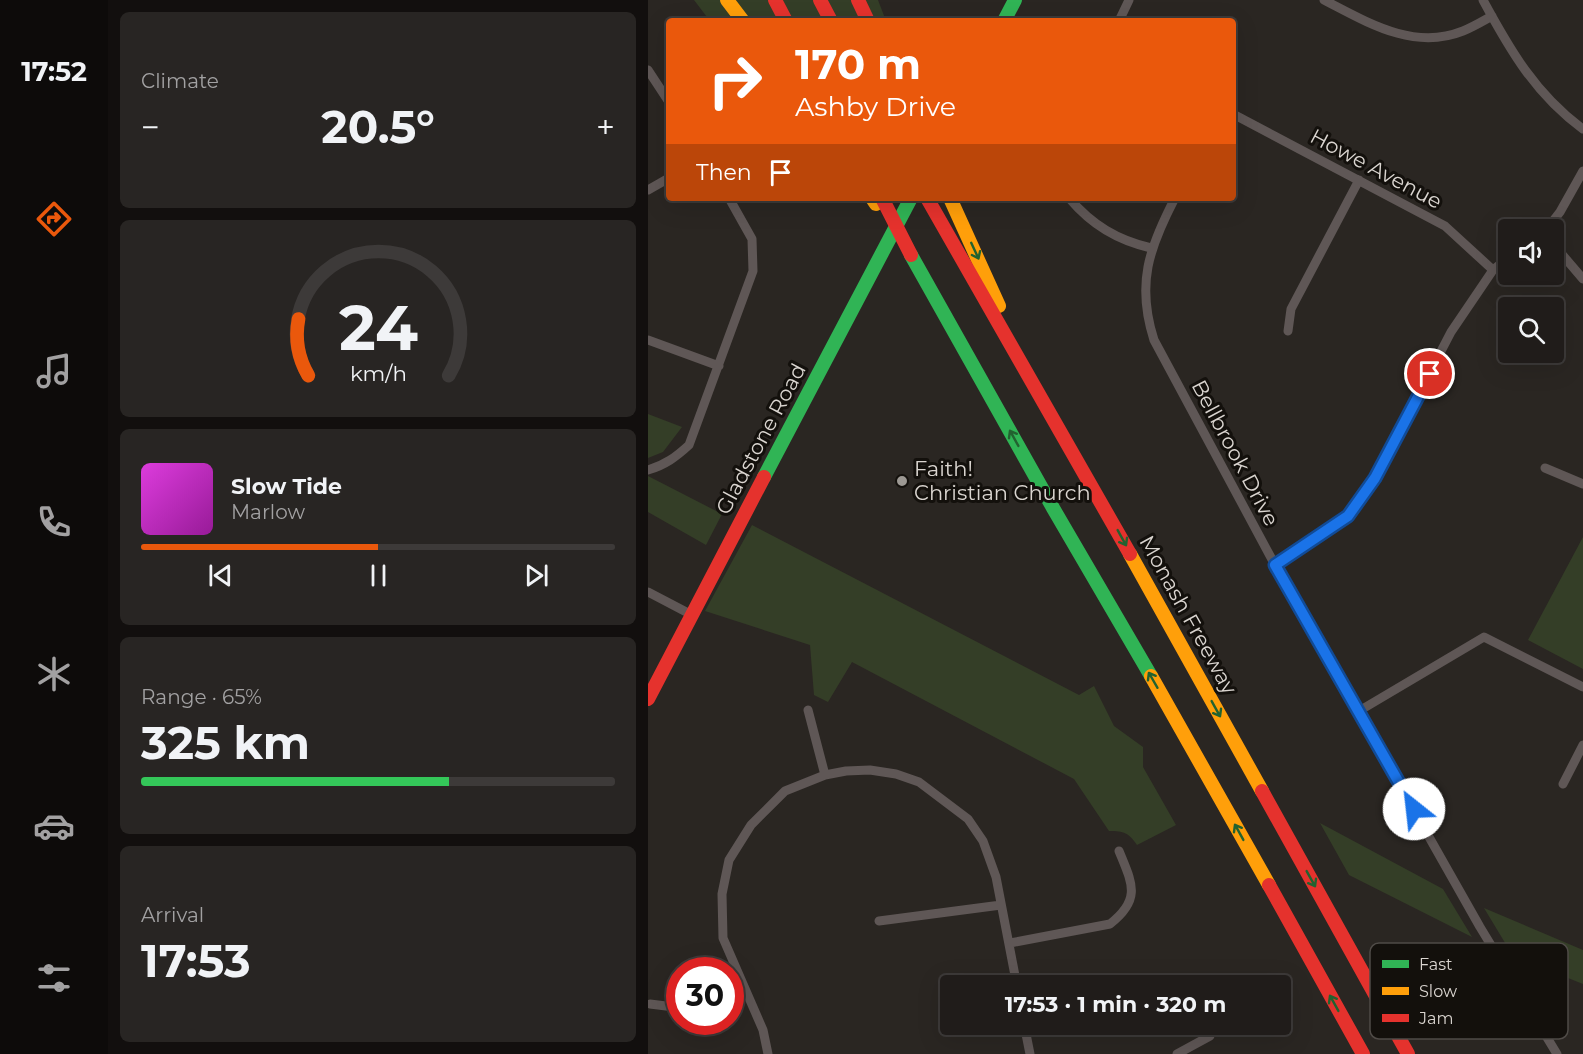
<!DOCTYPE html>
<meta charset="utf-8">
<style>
body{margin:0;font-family:Montserrat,sans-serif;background:#282523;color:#f1f3f6;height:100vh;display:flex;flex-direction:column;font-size:22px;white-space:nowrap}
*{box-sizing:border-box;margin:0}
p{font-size:20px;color:#a2a1a2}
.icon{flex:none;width:33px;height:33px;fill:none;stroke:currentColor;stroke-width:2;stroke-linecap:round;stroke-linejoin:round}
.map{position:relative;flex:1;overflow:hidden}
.panel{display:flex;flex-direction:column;gap:12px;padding:12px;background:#120f0e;width:540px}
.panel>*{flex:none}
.hud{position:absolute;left:18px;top:18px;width:570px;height:183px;border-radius:6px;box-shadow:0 6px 24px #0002,0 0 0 2px #3d3a39;background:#ea580c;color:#fff;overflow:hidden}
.tools{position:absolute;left:850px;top:219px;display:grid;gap:12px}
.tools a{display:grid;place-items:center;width:66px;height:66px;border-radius:6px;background:#201c1a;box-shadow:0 6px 24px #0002,0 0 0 2px #3d3a39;font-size:30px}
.speed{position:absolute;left:18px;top:957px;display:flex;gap:12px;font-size:30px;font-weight:700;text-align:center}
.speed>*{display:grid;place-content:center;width:78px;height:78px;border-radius:50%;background:#201c1a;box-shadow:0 6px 24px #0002,0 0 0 2px #3d3a39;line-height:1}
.speed .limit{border:9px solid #d22;background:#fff;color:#111}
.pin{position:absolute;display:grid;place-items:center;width:51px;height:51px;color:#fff;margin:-26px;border:3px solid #fff;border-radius:50%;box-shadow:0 2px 6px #0007}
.me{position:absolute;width:66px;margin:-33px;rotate:331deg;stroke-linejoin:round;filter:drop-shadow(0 0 4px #0008)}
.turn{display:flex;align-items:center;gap:21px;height:126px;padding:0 30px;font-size:27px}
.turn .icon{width:78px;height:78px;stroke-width:2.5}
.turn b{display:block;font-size:42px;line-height:51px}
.then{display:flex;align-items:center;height:57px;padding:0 30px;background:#0003;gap:12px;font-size:22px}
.big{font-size:45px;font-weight:700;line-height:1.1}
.panel .card{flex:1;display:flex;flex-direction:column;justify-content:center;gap:9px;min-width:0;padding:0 21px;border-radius:9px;background:#282523}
.panel .dial{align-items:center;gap:0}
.dial svg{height:156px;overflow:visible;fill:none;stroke:#3d3a39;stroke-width:7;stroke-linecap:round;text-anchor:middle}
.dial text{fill:#f1f3f6;stroke:none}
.song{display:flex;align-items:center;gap:18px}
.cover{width:72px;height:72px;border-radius:9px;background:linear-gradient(135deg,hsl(300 70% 55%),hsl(300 70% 35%))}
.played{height:6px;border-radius:3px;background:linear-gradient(90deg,#ea580c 50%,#3d3a39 50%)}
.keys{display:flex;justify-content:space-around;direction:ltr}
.heat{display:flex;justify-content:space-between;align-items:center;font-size:33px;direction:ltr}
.charge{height:9px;border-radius:4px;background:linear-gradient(90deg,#34c759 65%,#3d3a39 0)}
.trip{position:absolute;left:292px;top:975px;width:351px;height:60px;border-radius:6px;background:#201c1a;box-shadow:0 6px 24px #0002,0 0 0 2px #3d3a39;font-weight:700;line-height:60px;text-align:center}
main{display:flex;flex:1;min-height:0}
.tabs{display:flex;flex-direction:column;width:108px;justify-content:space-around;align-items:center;background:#0d0b0a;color:#a2a1a2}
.tabs .icon{width:42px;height:42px}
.tabs .selected{color:#ea580c}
.tabs b{font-size:27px;color:#f1f3f6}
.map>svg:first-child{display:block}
.green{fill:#343e27}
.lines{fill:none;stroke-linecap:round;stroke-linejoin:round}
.street{stroke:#5f5756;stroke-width:9}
.fast{stroke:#30b455;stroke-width:14}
.slow{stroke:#ff9f0a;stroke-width:14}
.jam{stroke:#e5322d;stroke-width:14}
.jam-bridge{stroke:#e5322d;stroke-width:14}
.oneway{stroke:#226230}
.route-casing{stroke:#114b97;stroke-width:15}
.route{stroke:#1a73e8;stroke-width:10}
.poi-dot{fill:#9c9893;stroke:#13100c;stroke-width:2}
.labels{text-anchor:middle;stroke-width:6;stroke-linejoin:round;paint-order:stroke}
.street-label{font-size:21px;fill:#dad5d0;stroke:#13100c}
.poi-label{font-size:21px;fill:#dad5d0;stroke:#13100c;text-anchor:start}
.key{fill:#13100c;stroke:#4f4b47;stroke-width:1.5}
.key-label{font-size:16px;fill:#dad5d0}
</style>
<main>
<nav class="tabs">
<b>17:52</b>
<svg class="icon selected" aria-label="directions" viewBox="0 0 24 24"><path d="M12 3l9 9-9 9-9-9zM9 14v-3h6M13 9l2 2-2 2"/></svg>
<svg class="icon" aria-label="music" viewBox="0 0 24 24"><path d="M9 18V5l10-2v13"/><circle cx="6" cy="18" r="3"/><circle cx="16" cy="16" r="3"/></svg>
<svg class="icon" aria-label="phone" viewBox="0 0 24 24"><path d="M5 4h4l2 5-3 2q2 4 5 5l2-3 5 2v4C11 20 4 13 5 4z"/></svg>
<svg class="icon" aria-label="climate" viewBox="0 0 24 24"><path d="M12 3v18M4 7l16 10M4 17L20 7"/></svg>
<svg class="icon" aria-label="car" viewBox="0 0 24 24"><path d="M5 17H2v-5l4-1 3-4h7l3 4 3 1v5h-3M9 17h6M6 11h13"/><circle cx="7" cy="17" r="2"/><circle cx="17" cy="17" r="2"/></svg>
<svg class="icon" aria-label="filters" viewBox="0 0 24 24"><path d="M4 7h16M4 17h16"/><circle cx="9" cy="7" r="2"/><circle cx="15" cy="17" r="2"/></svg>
</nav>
<section class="panel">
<div class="card"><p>Climate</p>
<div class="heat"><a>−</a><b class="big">20.5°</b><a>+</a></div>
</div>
<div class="card dial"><svg viewBox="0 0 100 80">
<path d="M14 69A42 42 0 1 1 86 69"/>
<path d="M14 69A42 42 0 0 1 9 40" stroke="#ea580c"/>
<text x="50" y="56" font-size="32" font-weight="700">24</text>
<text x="50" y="72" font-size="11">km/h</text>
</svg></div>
<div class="card">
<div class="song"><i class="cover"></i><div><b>Slow Tide</b><p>Marlow</p></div></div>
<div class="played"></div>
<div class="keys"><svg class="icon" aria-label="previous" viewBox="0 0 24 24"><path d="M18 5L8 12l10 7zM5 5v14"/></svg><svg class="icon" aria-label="pause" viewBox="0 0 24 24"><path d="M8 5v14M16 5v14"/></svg><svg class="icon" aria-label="next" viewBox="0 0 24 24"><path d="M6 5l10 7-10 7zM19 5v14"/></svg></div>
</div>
<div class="card"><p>Range · 65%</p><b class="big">325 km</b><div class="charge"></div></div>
<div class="card"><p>Arrival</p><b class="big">17:53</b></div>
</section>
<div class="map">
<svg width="935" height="1054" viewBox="0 0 935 1054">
<rect width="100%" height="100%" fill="#2a2622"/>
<path class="green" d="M46,0h184l8,21h-176z
M0,414l34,13 -19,25 -15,6z
M0,476l74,38 -16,31 -58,-33z
M104,525l327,170 15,-9 20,40 29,21v20l33,58 -39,20c-8,-12 -13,-14 -28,-14l-35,-52 -222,-117 -24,40 -14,-7 -4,-50 -105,-34z
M935,537v132l-55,-29z
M672,823l123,66 29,48 -123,-62z
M836,908l99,42v34l-70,-28z"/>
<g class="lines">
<path class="street" d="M676,0c43,22 89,51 139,31 10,-4 20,-10 29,-15
M835,0c27,50 53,95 100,129
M471,21l10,-21
M0,70l21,32
M585,114l212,112 48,44
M0,190l21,-12
M421,198c23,27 48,42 82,50
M527,198c-26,50 -39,86 -21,142l121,225 205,362 77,127
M898,230l14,-18 23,-41
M906,245l29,34
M640,331l3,-22 68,-129
M0,340l71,26
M897,468l38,16
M0,470c17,-5 28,-13 41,-25l64,-174 -1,-32 -23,-41
M627,565l73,-49 27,-38 76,-146 42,-62 16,-13
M0,592l44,23
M160,710l17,65
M711,711l125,-74 99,50
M915,784l20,-39
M231,921l122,-16
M362,943l100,-19c32,-25 22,-41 9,-73
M2,1004l24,3 6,-2
M376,1024l6,30
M120,1054l-5,-24 -40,-92 -1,-44 7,-34 22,-35 34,-34 40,-16 21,-4 24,-1 26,4 23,8 49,37 15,22 13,36 21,109
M529,1054l33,-18"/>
<path class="fast" d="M356,21l11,-21
M263,255l142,253 98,168
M116,477l147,-279"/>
<path class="slow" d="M79,0l16,21
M224,198l4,6
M302,198l49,108
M482,554l132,237
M503,676l118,209"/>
<path class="jam" d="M127,0l11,21
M172,0l11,21
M210,0l10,21
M279,198l203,356
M0,699l116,-222
M614,791l146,263
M621,885l94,169"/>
<path class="jam-bridge" d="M234,198l29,57"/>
</g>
<defs><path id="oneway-shaft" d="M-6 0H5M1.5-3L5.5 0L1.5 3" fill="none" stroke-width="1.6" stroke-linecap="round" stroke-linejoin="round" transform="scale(1.5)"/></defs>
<g class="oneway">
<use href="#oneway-shaft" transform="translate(327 251) rotate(65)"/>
<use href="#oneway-shaft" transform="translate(366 438) rotate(-119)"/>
<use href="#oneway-shaft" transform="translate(474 538) rotate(61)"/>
<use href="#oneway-shaft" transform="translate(505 680) rotate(-120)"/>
<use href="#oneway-shaft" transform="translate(568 709) rotate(61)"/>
<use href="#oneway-shaft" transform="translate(591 832) rotate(-119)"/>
<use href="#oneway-shaft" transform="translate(663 879) rotate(61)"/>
<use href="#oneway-shaft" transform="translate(686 1003) rotate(-119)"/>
</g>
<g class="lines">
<defs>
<path id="route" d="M766,809l-139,-244 73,-49 27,-38 55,-104"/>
</defs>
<use href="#route" class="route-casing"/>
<use href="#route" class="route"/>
</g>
<circle class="poi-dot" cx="254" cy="481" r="6"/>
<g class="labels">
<g class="street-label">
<text transform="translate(728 169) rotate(28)" y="7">Howe Avenue</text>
<text transform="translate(113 439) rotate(-62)" y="7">Gladstone Road</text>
<text transform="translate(587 453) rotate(62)" y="7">Bellbrook Drive</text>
<text transform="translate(540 615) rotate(61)" y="7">Monash Freeway</text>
</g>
<g class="poi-label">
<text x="266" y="476">Faith!<tspan x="266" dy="24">Christian Church</tspan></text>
</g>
</g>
<rect x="722" y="943" width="198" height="96" rx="9" class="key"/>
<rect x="734" y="960" width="27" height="8" fill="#30b455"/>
<rect x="734" y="987" width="27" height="8" fill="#ff9f0a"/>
<rect x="734" y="1014" width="27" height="8" fill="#e5322d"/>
<g class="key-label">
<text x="771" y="970">Fast</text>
<text x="771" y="997">Slow</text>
<text x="771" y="1024">Jam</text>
</g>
</svg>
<div class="tools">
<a><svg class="icon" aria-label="sound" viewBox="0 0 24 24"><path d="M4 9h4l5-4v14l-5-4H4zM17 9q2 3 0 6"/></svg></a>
<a><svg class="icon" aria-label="search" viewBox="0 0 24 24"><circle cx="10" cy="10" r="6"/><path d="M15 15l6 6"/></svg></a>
</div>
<div class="speed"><div class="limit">30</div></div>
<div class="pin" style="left:782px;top:374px;background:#d93025"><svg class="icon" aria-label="arrive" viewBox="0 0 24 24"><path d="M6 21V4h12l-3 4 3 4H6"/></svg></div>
<svg class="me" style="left:766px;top:809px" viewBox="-20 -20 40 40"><circle r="19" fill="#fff"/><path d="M0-13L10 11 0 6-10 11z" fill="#1a73e8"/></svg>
<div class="trip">17:53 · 1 min · 320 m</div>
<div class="hud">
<div class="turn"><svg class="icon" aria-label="right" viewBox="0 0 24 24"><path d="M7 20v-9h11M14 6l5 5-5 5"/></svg><div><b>170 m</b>Ashby Drive</div></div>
<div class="then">Then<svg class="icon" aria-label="arrive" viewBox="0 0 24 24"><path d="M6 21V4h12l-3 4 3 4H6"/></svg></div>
</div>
</div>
</main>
